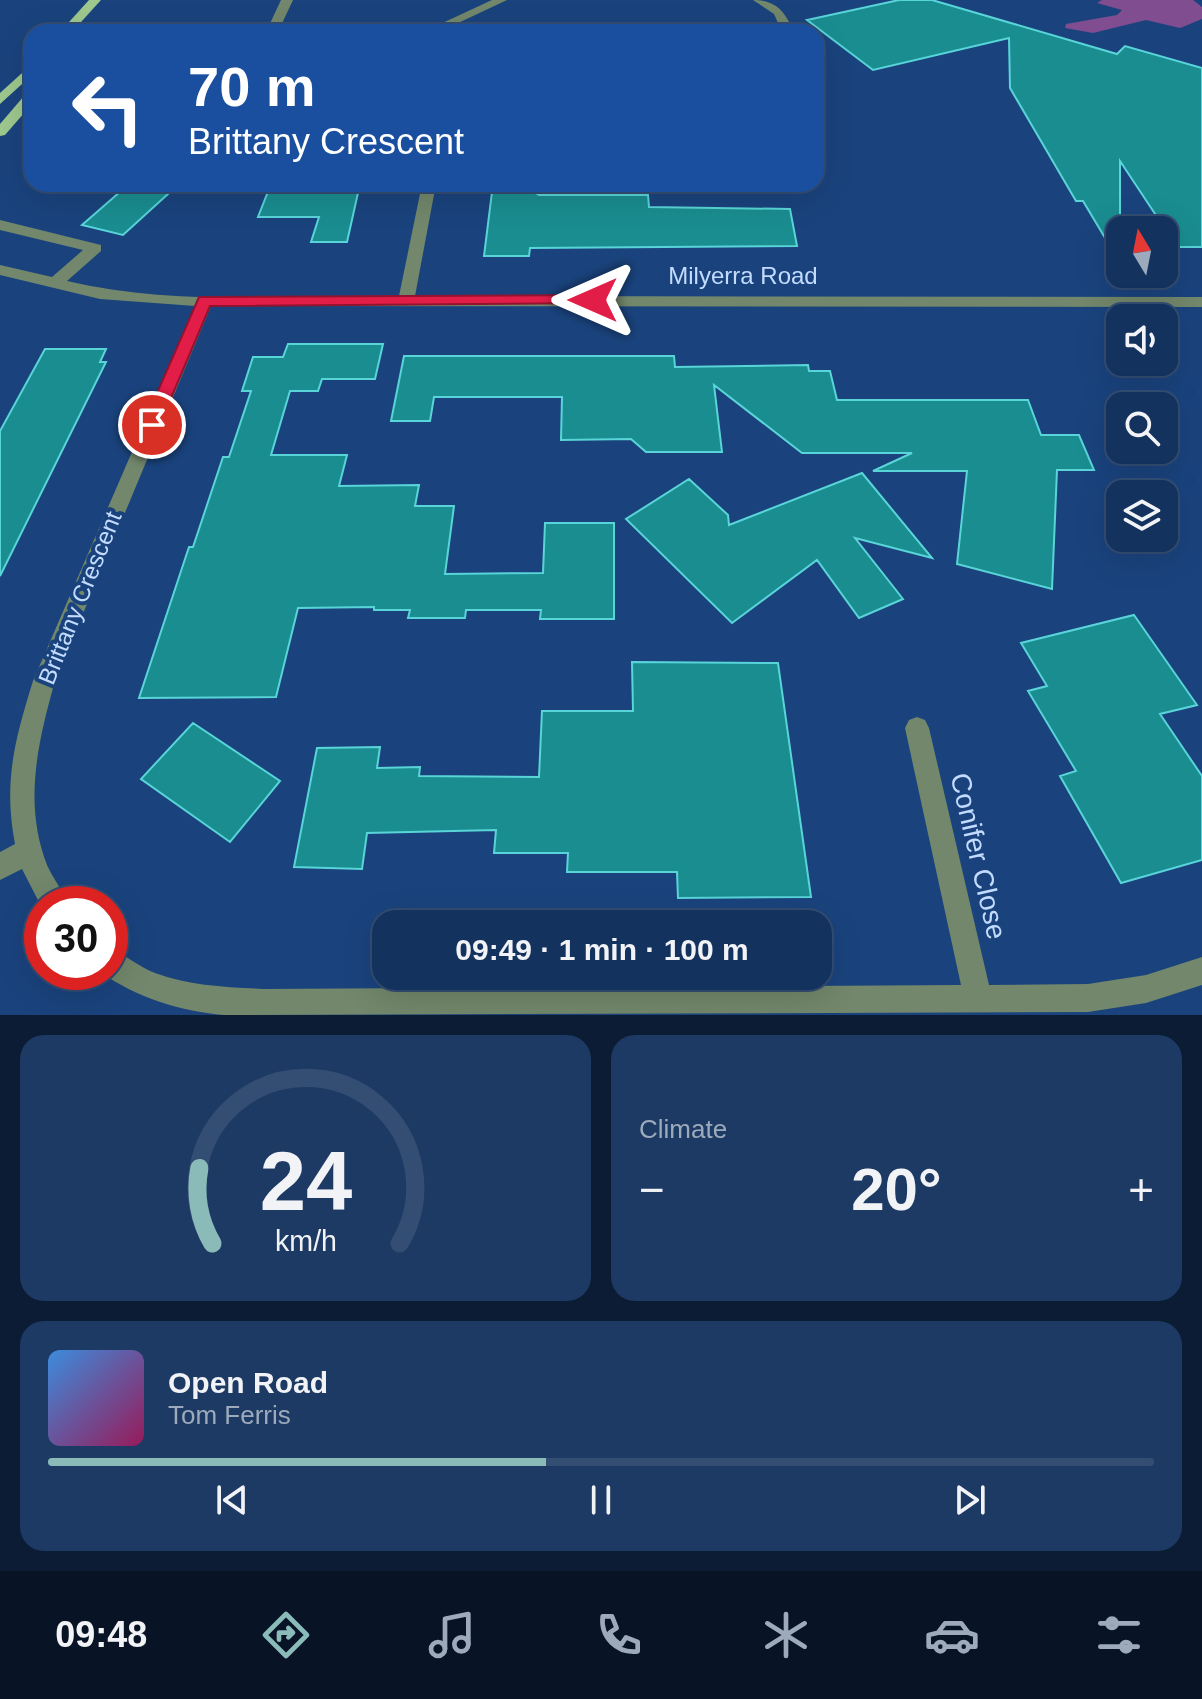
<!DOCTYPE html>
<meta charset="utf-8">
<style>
body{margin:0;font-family:Helvetica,sans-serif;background:#1d3a64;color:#f1f3f6;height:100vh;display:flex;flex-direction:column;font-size:30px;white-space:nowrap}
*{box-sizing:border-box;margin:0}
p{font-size:26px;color:#9daabc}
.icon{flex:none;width:44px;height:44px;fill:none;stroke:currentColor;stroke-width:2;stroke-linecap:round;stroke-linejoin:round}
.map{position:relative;height:1015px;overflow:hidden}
.side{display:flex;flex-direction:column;gap:20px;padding:20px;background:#0b1c34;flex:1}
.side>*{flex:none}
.banner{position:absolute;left:24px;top:24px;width:800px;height:168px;border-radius:24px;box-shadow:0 8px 32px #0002,0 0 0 2px #334d73;background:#1a4fa0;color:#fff;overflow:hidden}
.needle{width:52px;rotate:350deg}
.tools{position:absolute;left:1106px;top:216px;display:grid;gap:16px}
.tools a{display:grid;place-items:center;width:72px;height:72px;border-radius:16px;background:#14325e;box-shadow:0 8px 32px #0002,0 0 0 2px #334d73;font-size:40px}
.speed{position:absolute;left:24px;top:886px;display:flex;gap:16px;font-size:40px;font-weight:700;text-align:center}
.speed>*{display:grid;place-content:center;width:104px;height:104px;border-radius:50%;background:#14325e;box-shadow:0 8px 32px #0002,0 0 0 2px #334d73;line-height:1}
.speed .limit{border:12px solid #d22;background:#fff;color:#111}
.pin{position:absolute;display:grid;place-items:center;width:68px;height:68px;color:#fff;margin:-34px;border:4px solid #fff;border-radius:50%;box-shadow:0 2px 8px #0007}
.me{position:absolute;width:88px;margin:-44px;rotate:270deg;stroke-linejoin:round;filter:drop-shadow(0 0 6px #0008)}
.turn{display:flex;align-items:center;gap:28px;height:168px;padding:0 32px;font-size:36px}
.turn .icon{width:104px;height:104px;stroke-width:2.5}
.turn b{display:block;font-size:56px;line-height:68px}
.big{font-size:60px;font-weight:700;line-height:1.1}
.side .tile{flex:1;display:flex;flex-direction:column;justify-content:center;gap:12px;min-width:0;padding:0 28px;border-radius:24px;background:#1d3a64}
.side .dial{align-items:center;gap:0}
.dial svg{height:208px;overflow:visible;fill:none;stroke:#334d73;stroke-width:7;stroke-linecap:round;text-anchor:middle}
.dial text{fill:#f1f3f6;stroke:none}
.song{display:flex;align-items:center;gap:24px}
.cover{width:96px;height:96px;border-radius:12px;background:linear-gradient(135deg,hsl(210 70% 55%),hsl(330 70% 35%))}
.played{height:8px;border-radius:4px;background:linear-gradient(90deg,#8bbbb9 45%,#334d73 45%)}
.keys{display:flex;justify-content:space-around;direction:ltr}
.heat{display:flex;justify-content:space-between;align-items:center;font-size:44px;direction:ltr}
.side .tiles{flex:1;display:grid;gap:20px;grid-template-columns:1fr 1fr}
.tile:last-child{grid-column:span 2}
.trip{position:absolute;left:372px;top:910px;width:460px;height:80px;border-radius:24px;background:#14325e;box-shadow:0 8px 32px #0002,0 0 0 2px #334d73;font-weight:700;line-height:80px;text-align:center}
.menu{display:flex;height:128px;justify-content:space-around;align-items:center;background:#081426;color:#9daabc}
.menu .icon{width:56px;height:56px}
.menu .on{color:#8bbbb9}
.menu b{font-size:36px;color:#f1f3f6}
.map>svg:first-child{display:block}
.green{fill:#804d90}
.building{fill:#1a8d90;stroke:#59d4d8;stroke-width:2}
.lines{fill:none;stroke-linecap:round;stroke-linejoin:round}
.minor{fill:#72876b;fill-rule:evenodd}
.major{fill:#9dc88e;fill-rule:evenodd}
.route{fill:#e11d48;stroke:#92132f;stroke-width:2}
.labels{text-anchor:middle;stroke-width:8;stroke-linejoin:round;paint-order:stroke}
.street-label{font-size:24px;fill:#c3dbfe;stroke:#1a437d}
.near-street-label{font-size:28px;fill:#c3dbfe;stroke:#1a437d}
</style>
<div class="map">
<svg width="1202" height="1015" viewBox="0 0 1202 1015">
<rect width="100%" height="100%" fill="#1a437d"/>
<path class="green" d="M1102,0h91l9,7v12l-22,9 -34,-8 -53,13 -28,-5 1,-4 51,-9 5,-5 -25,-7z"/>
<path class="building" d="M899,0h33l185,54 8,-8 77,22v179h-25l-57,-86v102l-37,-62h-7l-66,-113 -1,-50 -136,32 -66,-50z
M129,184h50l-56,51 -41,-10z
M271,184h89l-13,58h-36l8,-25h-61z
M493,184h42l-1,8 5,3h109l1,12 141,2 7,37 -267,2 -1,8h-45z
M288,344h95l-8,35h-53l-4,12h-28l-19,64h76l-8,31 80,-1 -4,21h39l-9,68 98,-1 2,-50h69v96h-74l1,-9h-75l-1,8h-57l2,-8h-36v-3l-76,1 -22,89 -137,1 50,-151h4l30,-90h6l22,-66h-9l11,-34h30z
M45,349h61l-6,13h6l-106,214v-145z
M404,356h270l1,11 133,-2 1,6h21l7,29h191l13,35h38l15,35h-37l-5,119 -95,-25 10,-93h-94l39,-18h-110l-88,-68 8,67h-76l-15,-13 -70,1 1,-43h-128l-4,24h-39z
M862,473l70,85 -77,-20 48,61 -44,19 -42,-58 -85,63 -106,-104 63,-40 39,36 1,10z
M1134,615l63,90 -37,9 42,62v84l-81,23 -61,-107 16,-5 -48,-80 19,-5 -26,-43z
M632,662l146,1 33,234 -133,1 -1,-26h-110l1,-19h-74l2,-23 -129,3 -5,36 -68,-2 23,-119 63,-1 -3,21 43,-1 -1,9 120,1 3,-66h91z
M193,723l87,58 -50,61 -89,-63z"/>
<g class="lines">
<path class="minor" d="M281,0h12l-15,32h-12z
M492,0h15l-68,32h-16z
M753,0c24,0 32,12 41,32h-12l-8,-18z
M422,184h14l-21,112 787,1v10l-991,-1 -156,375c-17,61 -32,122 -8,184 6,14 16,25 21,39h-26v4l-20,-39 -22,11v-28l15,-8c-12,-62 0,-105 18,-163l162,-375 -95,-7 -100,-24v-10l52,12 31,-27 -83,-20v-10l101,25v6l-34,30c106,25 223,15 332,15z
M917,717l8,3 4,8 60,257 99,-1 58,-9 56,-18v28l-56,18 -58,9 -864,3c-45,-4 -86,-17 -124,-43h10v-24c16,7 29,19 45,25 34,13 72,14 108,16l698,-4 -56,-257 4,-8z"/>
<path class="major" d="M89,0h12l-29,32h-12z
M32,64v11l-32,29v-11z
M24,96h8v8l-27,31 -5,1v-12z"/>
</g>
<path class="route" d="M593,295l5,1v7l-388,3 -52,123h-12l-3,-4 56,-128z"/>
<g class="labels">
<g class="street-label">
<text x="743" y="284">Milyerra Road</text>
<text transform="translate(80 598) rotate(-68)" y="8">Brittany Crescent</text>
</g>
<g class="near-street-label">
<text transform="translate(979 856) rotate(77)" y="10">Conifer Close</text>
</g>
</g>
</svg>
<div class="tools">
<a><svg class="needle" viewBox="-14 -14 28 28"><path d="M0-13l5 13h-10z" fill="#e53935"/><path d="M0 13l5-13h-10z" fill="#9daabc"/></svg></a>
<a><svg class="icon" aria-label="sound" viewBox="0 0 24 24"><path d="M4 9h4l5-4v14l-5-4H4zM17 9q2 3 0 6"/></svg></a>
<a><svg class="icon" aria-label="search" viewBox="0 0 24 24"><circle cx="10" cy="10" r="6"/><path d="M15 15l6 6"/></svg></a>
<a><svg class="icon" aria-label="layers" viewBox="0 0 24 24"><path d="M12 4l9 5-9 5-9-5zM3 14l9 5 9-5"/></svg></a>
</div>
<div class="speed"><div class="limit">30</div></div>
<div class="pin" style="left:152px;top:425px;background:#d93025"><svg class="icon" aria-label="arrive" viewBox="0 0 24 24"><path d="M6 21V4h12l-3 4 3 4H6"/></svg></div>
<svg class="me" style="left:593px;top:300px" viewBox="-20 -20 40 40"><path d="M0-17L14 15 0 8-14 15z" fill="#e11d48" stroke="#fff" stroke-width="4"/></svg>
<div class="trip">09:49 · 1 min · 100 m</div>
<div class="banner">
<div class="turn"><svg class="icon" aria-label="left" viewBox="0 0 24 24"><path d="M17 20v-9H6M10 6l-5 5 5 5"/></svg><div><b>70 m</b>Brittany Crescent</div></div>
</div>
</div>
<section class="side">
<div class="tiles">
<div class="tile dial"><svg viewBox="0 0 100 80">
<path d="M14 69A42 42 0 1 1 86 69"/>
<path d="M14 69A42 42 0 0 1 9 40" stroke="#8bbbb9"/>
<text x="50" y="56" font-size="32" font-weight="700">24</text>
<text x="50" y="72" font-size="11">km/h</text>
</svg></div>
<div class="tile"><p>Climate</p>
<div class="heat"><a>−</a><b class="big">20°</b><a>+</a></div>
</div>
<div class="tile">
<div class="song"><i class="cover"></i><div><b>Open Road</b><p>Tom Ferris</p></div></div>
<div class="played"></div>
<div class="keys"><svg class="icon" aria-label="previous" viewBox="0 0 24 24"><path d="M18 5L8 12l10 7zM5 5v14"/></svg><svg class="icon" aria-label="pause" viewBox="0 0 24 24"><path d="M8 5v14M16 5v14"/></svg><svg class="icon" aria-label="next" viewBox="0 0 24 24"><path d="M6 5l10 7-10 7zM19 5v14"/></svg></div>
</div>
</div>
</section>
<nav class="menu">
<b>09:48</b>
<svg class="icon on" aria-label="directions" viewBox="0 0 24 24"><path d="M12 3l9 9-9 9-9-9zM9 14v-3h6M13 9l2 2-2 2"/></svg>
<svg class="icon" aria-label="music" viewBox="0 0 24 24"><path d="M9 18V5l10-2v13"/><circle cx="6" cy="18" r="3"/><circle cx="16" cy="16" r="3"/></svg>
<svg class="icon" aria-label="phone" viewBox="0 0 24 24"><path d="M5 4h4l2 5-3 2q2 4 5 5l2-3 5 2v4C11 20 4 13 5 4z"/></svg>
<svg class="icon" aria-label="climate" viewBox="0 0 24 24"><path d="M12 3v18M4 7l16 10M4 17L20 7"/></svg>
<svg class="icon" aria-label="car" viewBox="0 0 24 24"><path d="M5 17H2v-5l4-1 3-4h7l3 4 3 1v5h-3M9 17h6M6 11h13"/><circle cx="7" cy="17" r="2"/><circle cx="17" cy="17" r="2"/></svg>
<svg class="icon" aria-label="filters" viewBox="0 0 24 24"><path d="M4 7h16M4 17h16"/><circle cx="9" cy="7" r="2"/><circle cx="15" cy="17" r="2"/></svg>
</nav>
